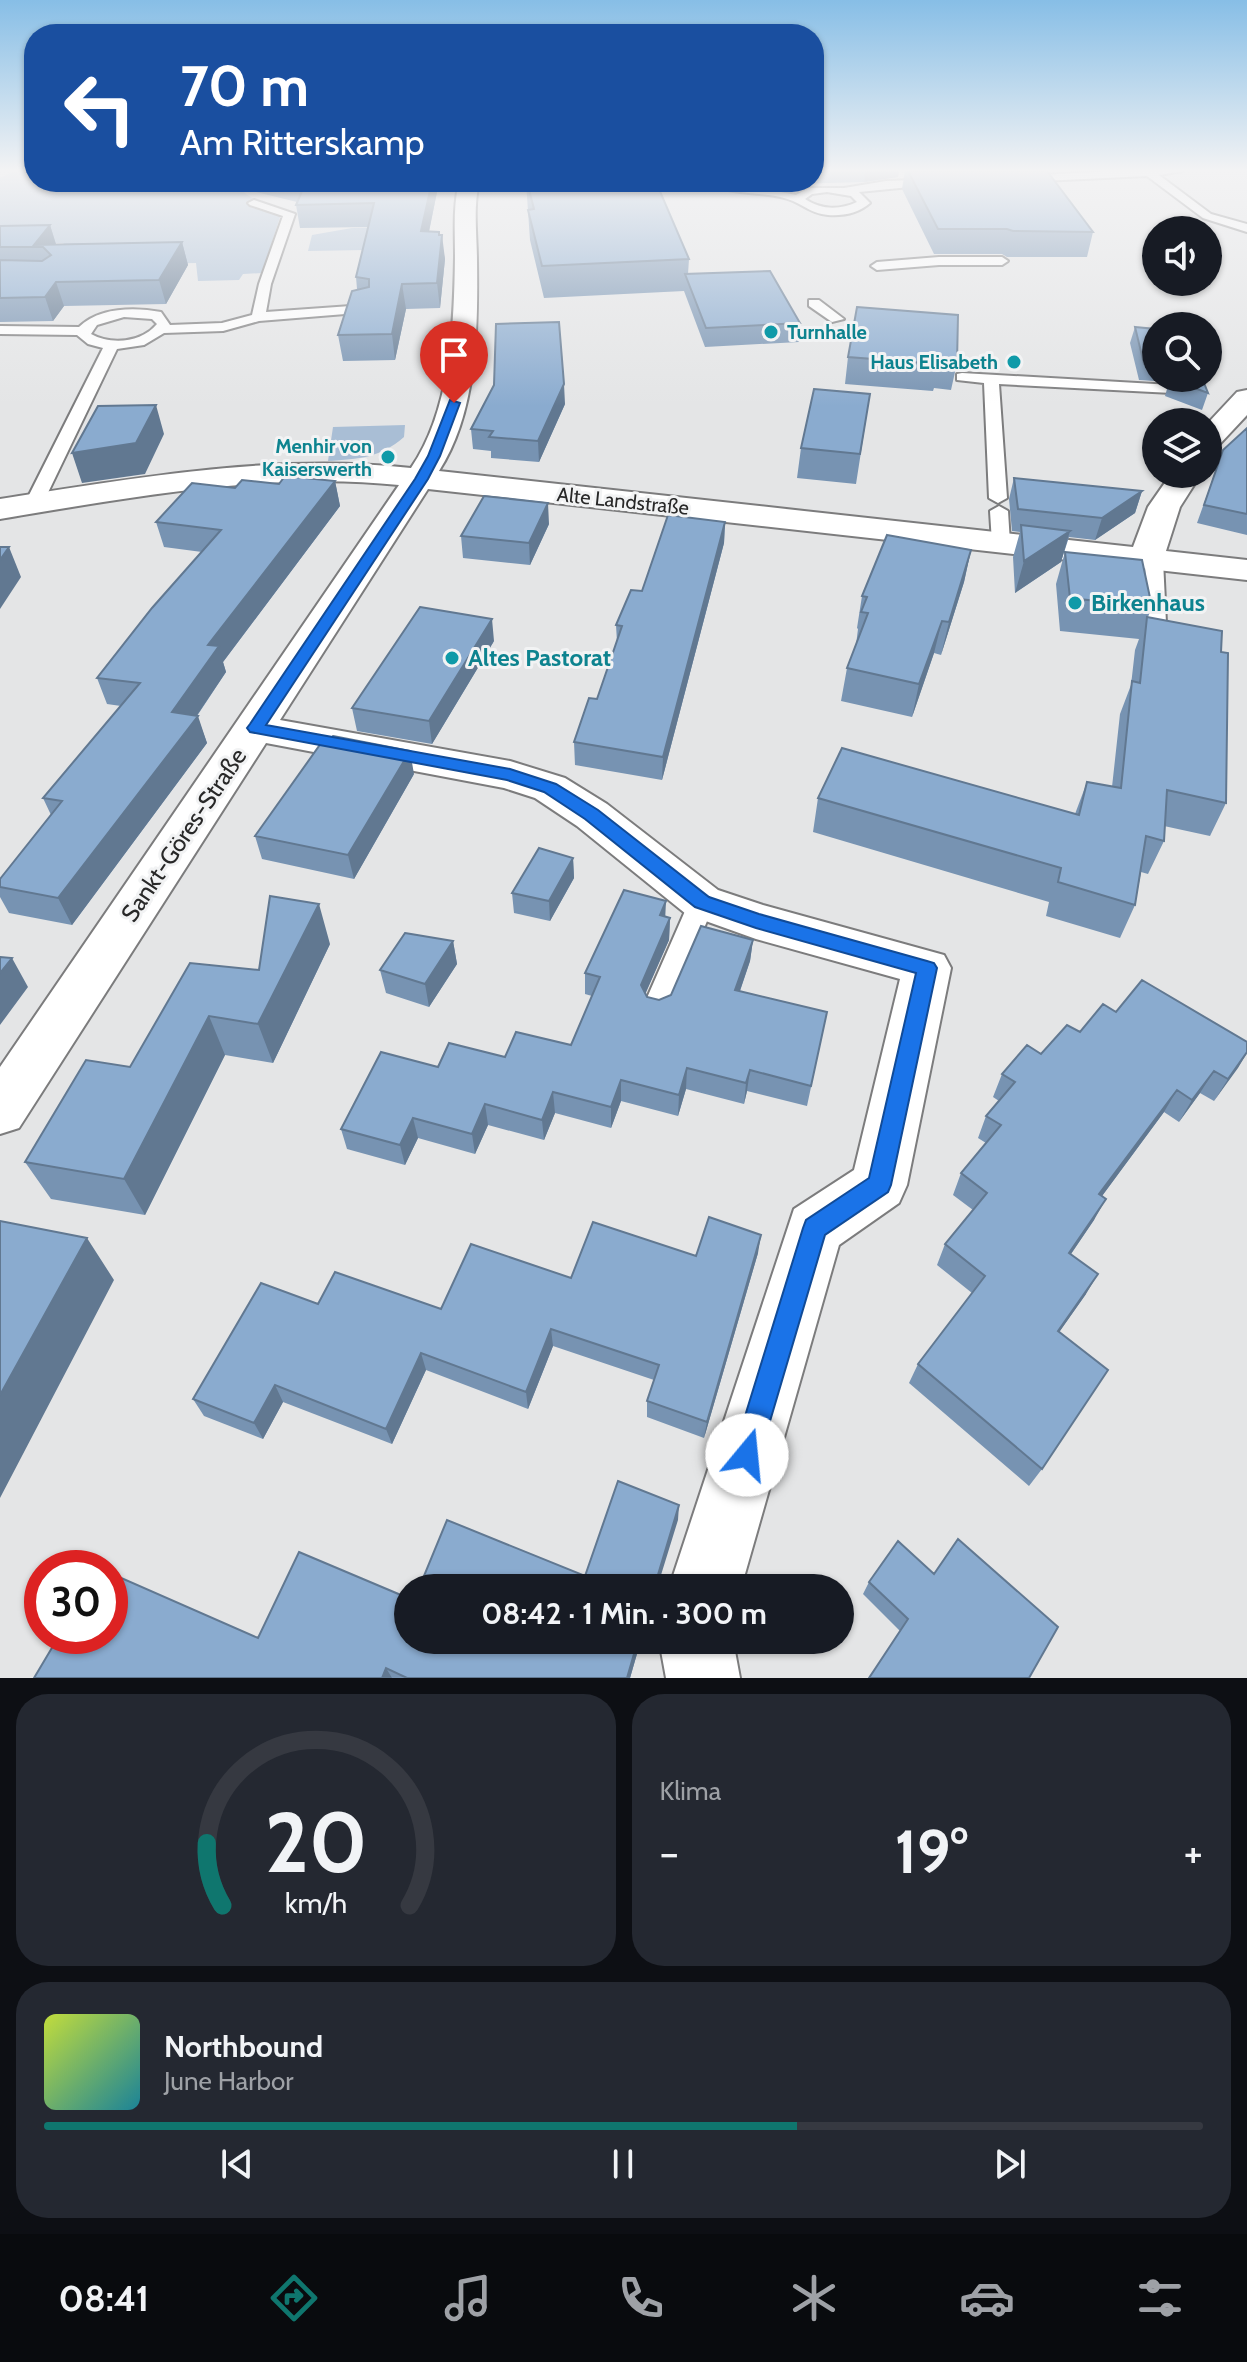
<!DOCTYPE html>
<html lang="de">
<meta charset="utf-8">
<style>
body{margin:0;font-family:Cabin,sans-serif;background:#242831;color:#f1f3f6;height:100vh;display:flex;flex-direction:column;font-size:30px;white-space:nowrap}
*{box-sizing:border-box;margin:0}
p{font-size:26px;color:#9ea1a6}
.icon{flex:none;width:44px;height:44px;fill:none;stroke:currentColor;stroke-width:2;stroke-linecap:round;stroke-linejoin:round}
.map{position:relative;height:1678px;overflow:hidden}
.panel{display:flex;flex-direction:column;gap:16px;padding:16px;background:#0d0f14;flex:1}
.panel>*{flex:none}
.hud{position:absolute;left:24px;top:24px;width:800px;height:168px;border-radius:32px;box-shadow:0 2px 6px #0004;background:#1a4fa0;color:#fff;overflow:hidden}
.controls{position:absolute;left:1142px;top:216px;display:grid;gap:16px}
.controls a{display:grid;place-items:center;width:80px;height:80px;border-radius:50%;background:#171b24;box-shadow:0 2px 6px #0004;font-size:40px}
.speed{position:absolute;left:24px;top:1550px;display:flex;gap:16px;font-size:40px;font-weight:700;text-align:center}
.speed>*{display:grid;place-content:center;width:104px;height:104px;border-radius:50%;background:#171b24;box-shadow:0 2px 6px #0004;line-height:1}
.speed .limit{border:12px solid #d22;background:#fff;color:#111}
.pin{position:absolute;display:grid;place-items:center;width:68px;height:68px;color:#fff;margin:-82px -34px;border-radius:50% 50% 50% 0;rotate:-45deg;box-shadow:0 0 8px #0007}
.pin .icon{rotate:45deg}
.me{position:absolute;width:88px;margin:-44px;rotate:17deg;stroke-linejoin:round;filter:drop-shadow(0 0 6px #0008)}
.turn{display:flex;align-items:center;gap:28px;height:168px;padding:0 24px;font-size:36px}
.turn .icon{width:104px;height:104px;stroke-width:2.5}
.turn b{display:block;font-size:56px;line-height:68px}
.big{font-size:60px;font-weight:700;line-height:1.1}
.panel .card{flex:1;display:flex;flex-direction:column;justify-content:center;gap:12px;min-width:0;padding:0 28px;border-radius:32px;background:#242831}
.panel .dial{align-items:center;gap:0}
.dial svg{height:208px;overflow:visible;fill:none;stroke:#363941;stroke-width:7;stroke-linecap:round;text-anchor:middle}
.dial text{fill:#f1f3f6;stroke:none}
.song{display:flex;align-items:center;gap:24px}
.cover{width:96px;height:96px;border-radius:12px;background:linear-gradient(135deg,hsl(70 70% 55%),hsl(190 70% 35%))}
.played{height:8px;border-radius:4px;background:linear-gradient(90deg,#0f766e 65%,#363941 65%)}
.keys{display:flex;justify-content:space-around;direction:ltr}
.heat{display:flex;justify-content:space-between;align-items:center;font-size:44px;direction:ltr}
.panel .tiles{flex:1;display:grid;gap:16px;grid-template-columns:1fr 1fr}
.card:last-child{grid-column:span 2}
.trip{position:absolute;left:394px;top:1574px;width:460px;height:80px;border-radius:40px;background:#171b24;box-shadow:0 2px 6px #0004;font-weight:700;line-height:80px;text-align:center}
.menu{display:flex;height:128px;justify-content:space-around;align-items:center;background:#090b0e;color:#9ea1a6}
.menu .icon{width:56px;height:56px}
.menu .active{color:#0f766e}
.menu b{font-size:36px;color:#f1f3f6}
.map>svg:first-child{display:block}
.green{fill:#a9bed5}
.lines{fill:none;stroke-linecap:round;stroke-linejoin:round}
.lane-casing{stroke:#7c7c7d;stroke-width:4}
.street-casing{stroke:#7c7c7d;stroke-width:4}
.lane{fill:#fff;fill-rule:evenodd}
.street{fill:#fff;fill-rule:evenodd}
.wall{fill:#7793b2}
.shaded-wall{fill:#617891}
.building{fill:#8aabcf;stroke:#617891;stroke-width:2}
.route{fill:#1a73e8;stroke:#114b97;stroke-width:2}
.culture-dot{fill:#0f9aa8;stroke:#f2f3f4;stroke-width:3}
.labels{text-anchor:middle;stroke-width:6;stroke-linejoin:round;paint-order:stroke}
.far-culture-label{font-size:20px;font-weight:bold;fill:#0d838f;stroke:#f2f3f4;text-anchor:end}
.far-street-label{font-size:20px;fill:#282828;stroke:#f2f3f4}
.culture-label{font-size:24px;font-weight:bold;fill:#0d838f;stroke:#f2f3f4;text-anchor:start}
.street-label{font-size:24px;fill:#282828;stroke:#f2f3f4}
</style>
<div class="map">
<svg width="1247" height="1678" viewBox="0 0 1247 1678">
<rect width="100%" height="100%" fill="#e4e5e6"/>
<path class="green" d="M14,171h20v11h210l-5,6c12,12 28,16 42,26l-19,59 -19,1 -4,6 -41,1 -2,-18 -148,3 16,-23 -64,1v-66z
M386,227l36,22 -114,2 4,-16 40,-7z
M405,425l-1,12c-24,21 -45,22 -76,24l5,-34z"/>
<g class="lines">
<defs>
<path id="lane" d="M1112,171h71l-24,4 52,39 36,10v8l-44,-14 -56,-42 -126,6 -5,-3 5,-3z
M936,179l5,3 -1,2 -81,8 11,11c-11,10 -27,13 -42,12 -14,-1 -22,-8 -35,-14 -25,-11 -62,-4 -85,-19h21l67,13 13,-7h35l42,-7zM827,192l24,4 6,6c-17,8 -36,8 -52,-3l7,-5z
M254,200l41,14 -24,70 -5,28 99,-7 5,1v6l-111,9 -36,10 -59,2 -20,12 -27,4 -74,154 -9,5 -6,-1 -3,-4 78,-155 -15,-4 -11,-9 -77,-1v-8l79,1c20,-20 56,-20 82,-15l9,13 52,-2 30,-8 7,-31 24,-68 -33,-11 -2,-2zM124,317l28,2 5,5c-16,19 -46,21 -66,10l6,-9z
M939,257h63l6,4 -6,4h-63l-62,5 -6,-4 6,-4z
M809,300h10l25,19 -12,3 -23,-16z
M962,373l210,12 7,4 -7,4 -173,-9 8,114 -9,5 -9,-5 -5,-115 -27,-3v-6z
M999,506l9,5 2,32 -9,5 -9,-5 -2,-32z
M1154,554l9,6 4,84 -10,6 -10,-6 -2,-84z
M702,893l9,2 4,7 -44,105 -4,8 -10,3 -10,-3 -4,-8 46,-105 4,-7z"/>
<path id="street" d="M459,182h20c-6,27 -2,53 -2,80 1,68 0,150 -38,209l694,76 15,-40 23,-33h30l-21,33 -14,44 81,9v20l-819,-91 -148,231 230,41 55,17 42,26 111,86 45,15 181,50 7,13 -44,217 -8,18 -60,42 -98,343h-72l125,-379 60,-39 46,-191 -144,-40 -70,-25 -109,-88 -42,-28 -31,-10 -238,-45 -247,385 -19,6v-67l399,-582c-127,-14 -274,13 -399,34v-20c134,-21 275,-46 411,-31 40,-58 43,-143 44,-211 0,-26 -2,-50 4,-75z
M1247,390v25l-29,31 -10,3v-26l29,-31z
M659,1640h74l7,38h-74z"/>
</defs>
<use href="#lane" class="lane-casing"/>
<use href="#street" class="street-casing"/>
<use href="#lane" class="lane"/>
<use href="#street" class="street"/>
</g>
<path class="wall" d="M814,171h85l-1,6 -34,5 -73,2 -1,-2h24z
M905,171h142l46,61 -6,25h-80l-5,-3h-68l-32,-65z
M246,182h191l1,5 -9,45h10l6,27 -5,49 -34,1 -11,51 -52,1 -5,-26 19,-46 -1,-12 12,-50 -68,1 -4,-23 1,-3 -49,-12z
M526,182h130l33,77 -1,15 112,49 -1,19 -94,5 -21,-56 -140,7 -14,-58z
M50,225l6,19 126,-2 6,23 -22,39 -102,2 -11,15 -53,1v-96z
M1135,327l21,2v49h46l6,15 -6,17 -37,-14 4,-14 -30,-2 -9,-37z
M848,357l109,6 -6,27 -17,-2 -1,3 -88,-7z
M870,394l-14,90 -59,-6 4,-30z
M565,404l-26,58 -48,-4v-7l-18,-2 -2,-20z
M1247,428v107l-50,-12 26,-73z
M1014,478l128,13 -7,22 -40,27 -26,-3 -8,25 -46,31 -2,-36 7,-25 -8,-1 -3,-32z
M335,481l5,25 -117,156 3,10 -29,44 10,27 -135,182 -63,-12 -9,-16v-18l51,-64 -8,-17 78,-92 -14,-2 -10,-26 105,-126 -38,-5 -8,-25 79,-34 44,-4z
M725,522l-1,21 -62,237 -87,-15 -1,-23 23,-43 20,-57 -1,-17 26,-34z
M549,524l-19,41 -67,-7 -2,-22z
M971,550l-7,32 -23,73 -7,-2 -22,64 -71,-16 6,-33 9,-23 2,-16 -1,-1 5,-32z
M1065,552l87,55 -4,10 73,35 5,151 -16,33 -46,-10v15l-16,33 -7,-2 -6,33 -15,33 -74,-22 3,-14 -236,-70 5,-34 257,16 12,-32 25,5 8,-73 11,-29 4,-35 4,-11 -79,-8 -4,-47z
M494,641l-62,103 -75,-13 -5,-23z
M414,774l-60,105 -92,-20 -7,-23z
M573,858l1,20 -24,43 -36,-8 -2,-20z
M666,917l4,1 -1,22 -24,54 2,3 12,3 12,-5 82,-55 -3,21 -10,30 87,21 -20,94 -60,-15 -3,13 -58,-15 -8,27 -57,-15 -10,27 -56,-15 -11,27 -56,-15 -13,29 -57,-16 -13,27 -58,-16 -6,-20 97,-62 67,-10 66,-12 21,-49 -7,-2v-21z
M453,941l4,23 -28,43 -43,-14 -6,-23z
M330,944l-57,119 -48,-8 -80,160 -94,-16 -26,-37 105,-95 129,-97z
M1116,1012l131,41 -33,48 -14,-8 -21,29 -15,-10 -62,84 -8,24 -23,34 15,40 -27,38 -17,137 -13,17 -120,-103 9,-19 54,-71 -35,-28 8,-21 28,-34 -20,-15 8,-22 25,-30 -8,-5 8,-22 13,-15 -6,-4 9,-23z
M758,1253l-54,185 -57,-21v-16l7,-21 -101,-34 -25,63 -102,-39 -34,74 -109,-42 -20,37 -59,-23 -11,-17 125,-95 123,5 130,-31 125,-22z
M869,1582l160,96 -129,-47 -37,-37z
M258,1638l150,2h233l-11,38h-596z"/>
<path class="shaded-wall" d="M865,171h34l-1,6 -34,5z
M432,182h5l1,5 -14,68 -3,-24z
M50,225l7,23 -23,-3z
M439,232l2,16 1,-13 3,24 -5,49 -3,-25z
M182,242l6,23 -22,39 -7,-24z
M56,282l8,24 -11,15 -8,-24z
M402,284l4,25 -11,51 -3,-26z
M564,384l1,20 -26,58 -1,-21z
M156,405l8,29 -19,40 -63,9 -10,-30z
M335,481l5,25 -117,156 3,10 -39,58 11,-14 9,27 -135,182 -14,-27 114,-186 36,-67z
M1142,491l-7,22 -40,27 7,-22z
M548,503l1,21 -19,41 -1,-22z
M725,522l-1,21 -62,237 1,-23z
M1070,531l-9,31 -46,31 9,-32z
M9,547l12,30 -21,32v-49z
M971,550l-7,32 -23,73 8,-33z
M492,619l2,22 -62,103 -3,-23z
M942,621l-8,32 -22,64 7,-33z
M410,751l4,23 -60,105 -6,-24z
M573,858l1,20 -24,43 -1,-20z
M666,901l-1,21 -5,-7z
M319,904l11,40 -57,119 -15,-39z
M670,918l-1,22 -29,66 1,-21z
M753,940l-3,21 -17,50 2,-21z
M453,941l4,23 -28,43 -4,-23z
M12,958l16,29 -28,38v-52z
M209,1016l16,39 -80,160 -21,-36z
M1247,1053l-9,15 -24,33 14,-22z
M687,1068l-1,21 -8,27 1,-21z
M750,1070l-3,21 -3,13 2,-21z
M1214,1071l-14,22 -21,29 13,-22z
M621,1080v21l-10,27v-21z
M1177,1090l-13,22 -76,103 11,-21z
M553,1092l2,21 -11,27 -2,-20z
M485,1104l3,21 -13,29 -3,-20z
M413,1118l5,20 -13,27 -5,-20z
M1106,1199l-12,21 -36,53 11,-20z
M761,1235l-3,18 -54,185 3,-16z
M87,1238l27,42 -114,218v-103z
M1098,1274l-12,20 -40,57 12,-20z
M551,1329l2,17 -25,63 -2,-17z
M421,1353l5,17 -34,74 -6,-15z
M275,1385l8,17 -20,37 -9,-16z
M679,1505l-1,15 -21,68h-3z
M638,1640h3l-11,38h-3z
M386,1668l6,10h-10z"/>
<path class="building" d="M908,171h139l46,61 -80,-1 -6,-2h-69z
M304,182h128l-11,49 18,1v3h3l-5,48 -35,1 -10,50 -54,1 14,-44 17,-4v-8l-13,-2 18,-74 -78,2 10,-23z
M527,182h129l33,77 -147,7 -14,-56 6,-1z
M50,225l-16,20 148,-3 -23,38 -103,2 -11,15 -45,1v-38l42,1 9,-6 -8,-8h-43v-21z
M770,271l30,52 -94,5 -21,-54z
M857,307l101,8 -1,48 -19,-2v3l-90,-7z
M559,322l5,62 -26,57 -49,-4 4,-6 -22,-2 23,-44 2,-61z
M1135,327l21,2v35h-12z
M1180,378h22l6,15 -38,-14z
M814,389l56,5 -10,60 -59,-6z
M156,405l-20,38 -64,10 26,-47z
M1247,428v86l-43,-9 19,-55z
M285,476l50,5 -127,164 11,1 -47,66 26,4 -140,182 -58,-11v-8l62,-78 -19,-3 97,-115 -43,-5 55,-70 69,-78 -65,-8 36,-39 43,5 7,-8 37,4z
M1014,478l128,13 -40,27 -84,-9z
M484,496l64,7 -19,40 -68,-7z
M668,515l57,7 -62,235 -89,-15 15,-44 8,1 25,-73 -6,-1 15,-35 11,1z
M1021,525l49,6 -46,30z
M887,535l84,15 -22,72 -7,-1 -23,63 -72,-16 21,-55 -7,-1 6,-15 -5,-1z
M0,547h9l-9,13z
M1065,552l77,8 10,47 -82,-9z
M420,607l72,12 -63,102 -77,-13z
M1147,617l75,14 -1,21 7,1 -2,150 -59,-13 -3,51 -18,-5 -11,69 -77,-23 3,-14 -243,-70 24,-50 237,67 8,-33 34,6 11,-107 8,2z
M333,736l77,15 -62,104 -93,-19 69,-97 6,2z
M539,848l34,10 -24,43 -37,-8z
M624,890l42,11 -6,14 10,3 -29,67 6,12 12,3 12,-5 30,-69 52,14 -18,50 92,22 -16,74 -61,-16 -4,13 -59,-15 -8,27 -58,-15 -10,27 -58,-15 -11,28 -57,-16 -13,30 -59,-16 -13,27 -59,-16 40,-77 57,15 11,-24 56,14 11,-25 55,13 29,-68 -15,-4z
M270,896l49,8 -61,120 -49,-8 -85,163 -99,-17 61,-102 44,7 60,-104 69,7z
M405,933l48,8 -28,43 -45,-14z
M0,957l12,1 -12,15z
M1142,980l105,62v10l-19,27 -14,-8 -22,29 -15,-10 -78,104 7,5 -37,54 29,21 -40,57 50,39 -66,99 -124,-105 67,-88 -40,-32 42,-51 -26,-20 40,-48 -15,-9 29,-34 -13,-8 25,-29 14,9 26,-29 13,7 23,-28 13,8z
M709,1217l52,18 -54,187 -60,-21 12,-36 -108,-36 -25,63 -105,-39 -35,76 -111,-44 -21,38 -61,-24 68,-116 57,21 17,-32 106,37 30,-65 100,34 22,-56 103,34z
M0,1221l87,17 -87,157z
M618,1481l61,24 -25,83h-235l28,-68 138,56z
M958,1539l100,88 -29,51h-160l39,-59 -39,-37 29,-41 36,33z
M299,1552l109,46v42h230l-11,38h-220l-21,-10 -4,10h-348l25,-42h51v-63l148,65z"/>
<linearGradient id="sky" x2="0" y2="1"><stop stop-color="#87bee6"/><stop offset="0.42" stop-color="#f3f3f4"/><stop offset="1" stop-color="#f3f3f4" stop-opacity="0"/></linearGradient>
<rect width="1247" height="406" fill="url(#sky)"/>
<path class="route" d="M450,400l10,3 -20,53 -12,23 -162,246 244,44 46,15 42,26 111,87 50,17 168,47 7,2 3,5 -46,217 -3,7 -63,43 -65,220 -4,10 -9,4 -10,-4 -4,-10 70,-227 3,-8 63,-42 47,-205 -160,-45 -61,-21 -110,-88 -41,-27 -37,-12 -257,-48 -3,-4 3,-4 165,-245 13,-23z"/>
<g class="culture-dot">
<circle cx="771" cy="332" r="8"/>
<circle cx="1014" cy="362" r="8"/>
<circle cx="388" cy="457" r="8"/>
<circle cx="1075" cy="603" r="8"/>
<circle cx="452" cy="658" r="8"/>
</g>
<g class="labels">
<g class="far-culture-label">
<text x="787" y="339" text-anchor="start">Turnhalle</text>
<text x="998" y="369">Haus Elisabeth</text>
<text x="372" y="453">Menhir von<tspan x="372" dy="23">Kaiserswerth</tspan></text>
</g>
<g class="far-street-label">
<text transform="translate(623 501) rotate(6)" y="7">Alte Landstraße</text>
</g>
<g class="culture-label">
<text x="1091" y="611">Birkenhaus</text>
<text x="468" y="666">Altes Pastorat</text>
</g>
<g class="street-label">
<text transform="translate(184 835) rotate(-56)" y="8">Sankt-Göres-Straße</text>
</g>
</g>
</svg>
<div class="controls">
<a><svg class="icon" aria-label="sound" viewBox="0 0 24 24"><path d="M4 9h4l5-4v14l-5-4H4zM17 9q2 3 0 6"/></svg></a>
<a><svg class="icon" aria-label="search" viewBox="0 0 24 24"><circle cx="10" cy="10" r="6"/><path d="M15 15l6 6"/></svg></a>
<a><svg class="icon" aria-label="layers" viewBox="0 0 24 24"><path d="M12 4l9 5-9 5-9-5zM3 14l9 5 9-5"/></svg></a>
</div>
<div class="speed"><div class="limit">30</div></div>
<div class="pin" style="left:454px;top:403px;background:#d93025"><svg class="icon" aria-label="arrive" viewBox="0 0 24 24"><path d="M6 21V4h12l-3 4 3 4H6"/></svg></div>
<svg class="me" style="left:747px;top:1455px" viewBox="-20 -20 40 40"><circle r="19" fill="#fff"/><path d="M0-13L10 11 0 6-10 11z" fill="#1a73e8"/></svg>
<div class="trip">08:42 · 1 Min. · 300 m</div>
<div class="hud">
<div class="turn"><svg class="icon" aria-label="left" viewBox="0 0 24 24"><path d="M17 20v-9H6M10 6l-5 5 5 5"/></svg><div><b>70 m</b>Am Ritterskamp</div></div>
</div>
</div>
<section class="panel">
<div class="tiles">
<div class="card dial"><svg viewBox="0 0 100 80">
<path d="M14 69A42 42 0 1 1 86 69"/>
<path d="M14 69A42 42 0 0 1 8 45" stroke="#0f766e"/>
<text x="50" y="56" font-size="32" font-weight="700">20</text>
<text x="50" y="72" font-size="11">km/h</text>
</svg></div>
<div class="card"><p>Klima</p>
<div class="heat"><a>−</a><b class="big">19°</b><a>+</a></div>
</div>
<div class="card">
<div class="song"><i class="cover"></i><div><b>Northbound</b><p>June Harbor</p></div></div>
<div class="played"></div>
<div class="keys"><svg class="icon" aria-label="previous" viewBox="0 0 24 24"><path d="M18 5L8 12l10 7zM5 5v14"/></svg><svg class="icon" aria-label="pause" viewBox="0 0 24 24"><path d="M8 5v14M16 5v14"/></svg><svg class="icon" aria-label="next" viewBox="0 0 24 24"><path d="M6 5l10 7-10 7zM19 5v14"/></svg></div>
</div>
</div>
</section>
<nav class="menu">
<b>08:41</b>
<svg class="icon active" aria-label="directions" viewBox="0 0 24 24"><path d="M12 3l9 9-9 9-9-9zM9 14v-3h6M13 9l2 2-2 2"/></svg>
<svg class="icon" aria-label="music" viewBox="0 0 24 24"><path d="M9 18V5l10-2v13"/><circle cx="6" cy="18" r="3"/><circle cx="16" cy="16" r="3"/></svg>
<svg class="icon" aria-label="phone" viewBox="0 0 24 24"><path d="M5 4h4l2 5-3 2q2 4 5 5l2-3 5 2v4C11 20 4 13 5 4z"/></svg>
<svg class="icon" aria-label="climate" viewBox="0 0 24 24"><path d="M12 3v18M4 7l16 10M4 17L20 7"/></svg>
<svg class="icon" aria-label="car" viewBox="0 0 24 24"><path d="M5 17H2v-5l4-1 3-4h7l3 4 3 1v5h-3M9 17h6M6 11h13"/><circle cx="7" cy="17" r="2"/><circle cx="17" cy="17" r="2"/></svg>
<svg class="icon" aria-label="filters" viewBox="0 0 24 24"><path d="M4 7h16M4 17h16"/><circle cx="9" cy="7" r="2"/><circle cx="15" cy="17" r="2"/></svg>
</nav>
